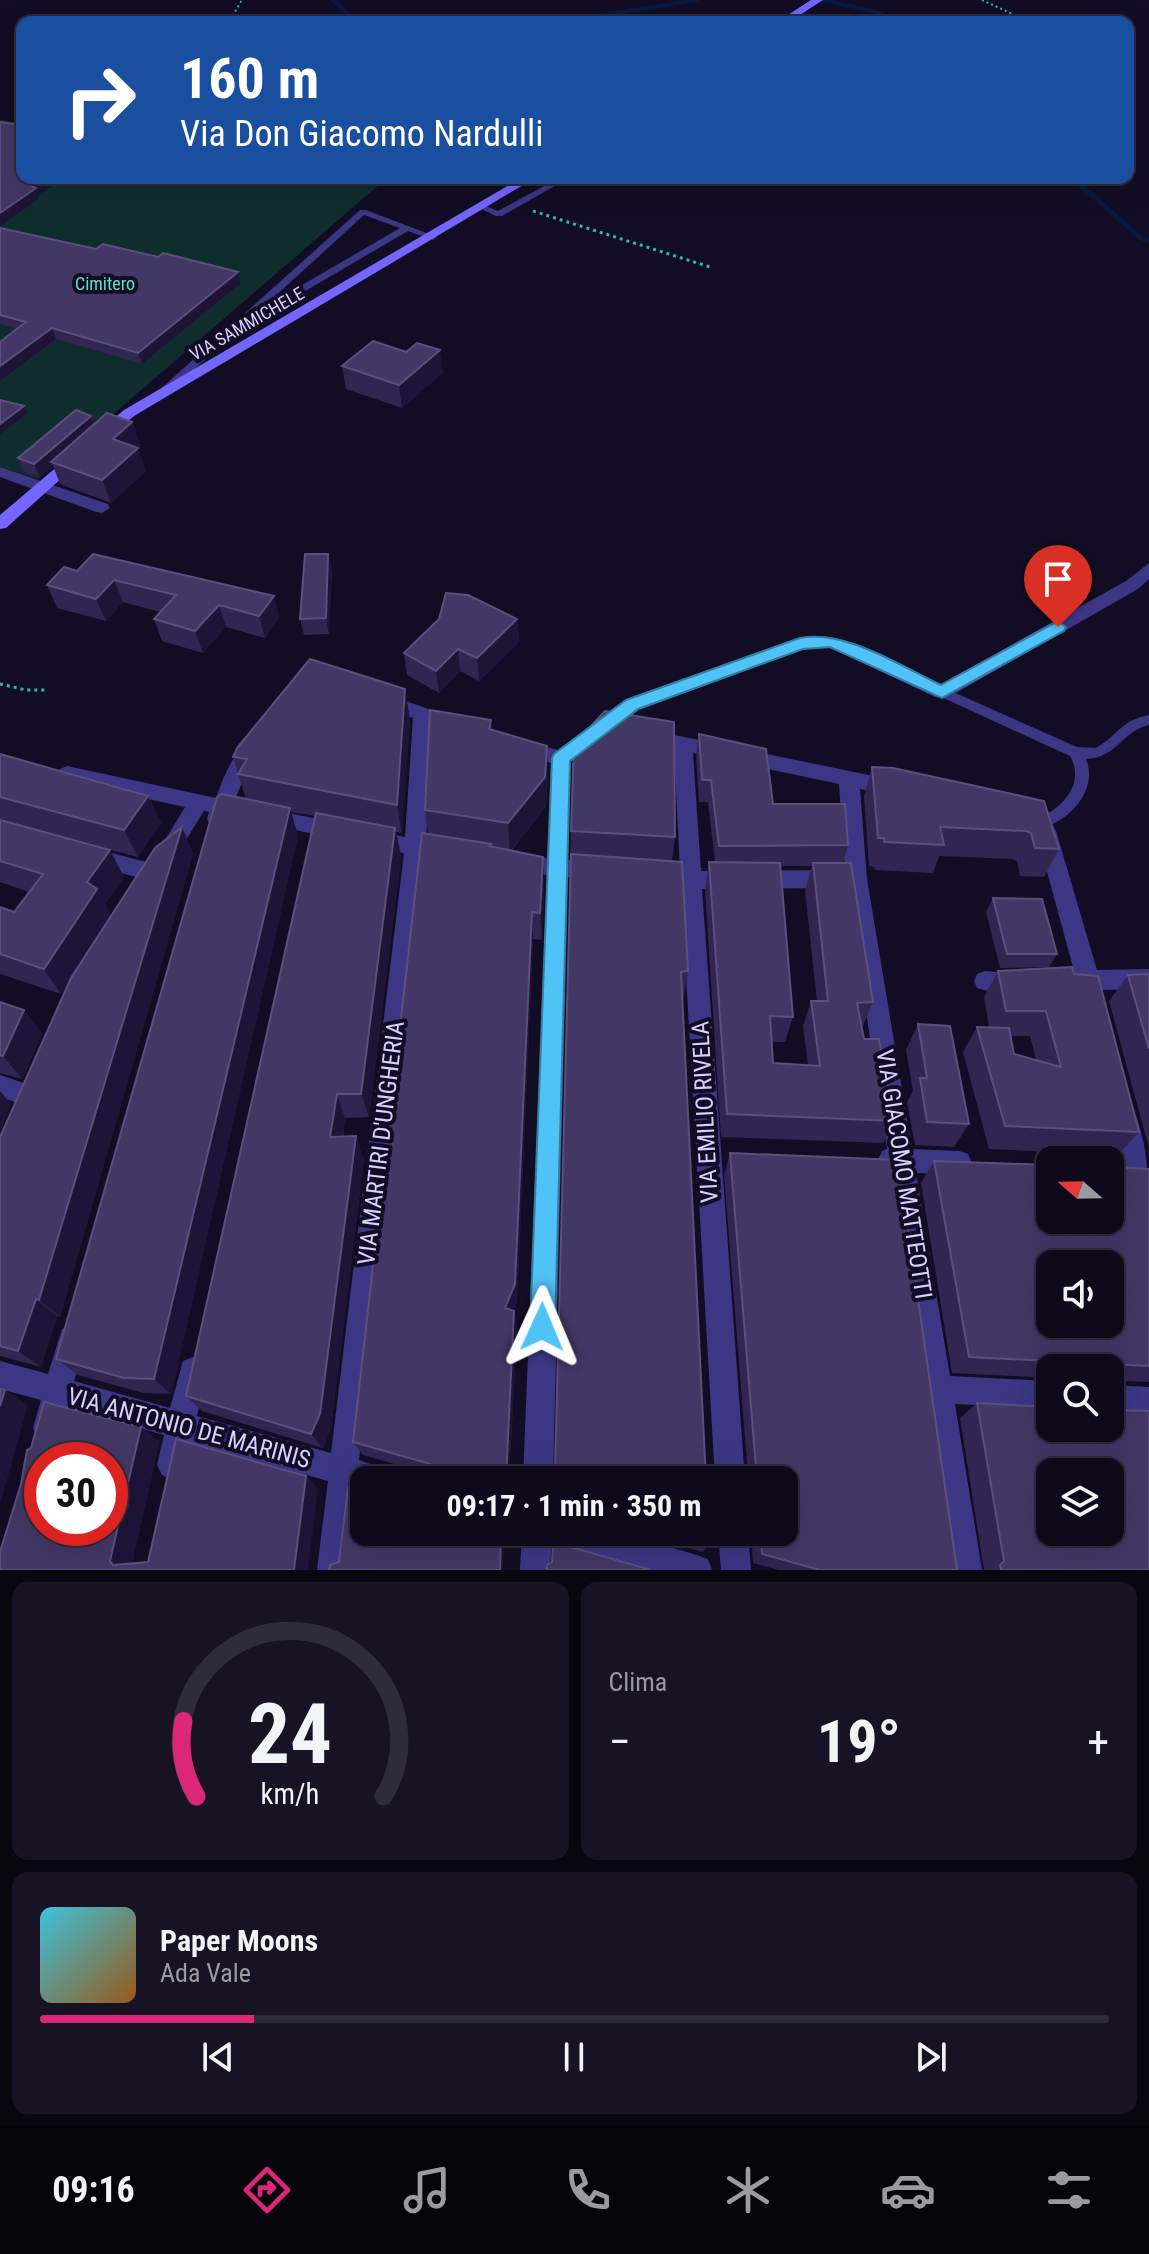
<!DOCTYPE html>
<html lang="it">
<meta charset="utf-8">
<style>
body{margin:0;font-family:"Roboto Condensed",sans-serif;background:#171324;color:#f1f3f6;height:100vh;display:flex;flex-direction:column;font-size:30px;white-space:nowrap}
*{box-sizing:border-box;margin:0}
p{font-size:26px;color:#9b9aa3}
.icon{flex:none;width:44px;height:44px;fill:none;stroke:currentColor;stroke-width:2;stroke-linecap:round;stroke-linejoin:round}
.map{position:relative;height:1570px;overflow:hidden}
.sheet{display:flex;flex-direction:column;gap:12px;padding:12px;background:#08060f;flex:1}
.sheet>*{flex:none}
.banner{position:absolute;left:16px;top:16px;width:1118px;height:168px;border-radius:16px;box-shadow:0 8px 32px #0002,0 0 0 2px #2e2b3a;background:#1a4fa0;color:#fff;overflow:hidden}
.needle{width:52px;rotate:290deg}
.tools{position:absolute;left:1036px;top:1146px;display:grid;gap:16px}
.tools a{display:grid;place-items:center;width:88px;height:88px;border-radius:16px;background:#0e0a1b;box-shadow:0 8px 32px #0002,0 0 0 2px #2e2b3a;font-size:40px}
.speed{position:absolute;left:24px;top:1442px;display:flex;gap:16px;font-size:40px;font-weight:700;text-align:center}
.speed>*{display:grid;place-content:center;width:104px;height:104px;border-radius:50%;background:#0e0a1b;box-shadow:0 8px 32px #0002,0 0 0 2px #2e2b3a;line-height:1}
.speed .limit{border:12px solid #d22;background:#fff;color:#111}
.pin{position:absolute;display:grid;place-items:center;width:68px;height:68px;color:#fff;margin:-82px -34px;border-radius:50% 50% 50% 0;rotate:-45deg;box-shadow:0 0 8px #0007}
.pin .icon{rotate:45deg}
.me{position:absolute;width:88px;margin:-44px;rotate:1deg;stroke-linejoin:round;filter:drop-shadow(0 0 6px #0008)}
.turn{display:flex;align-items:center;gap:28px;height:168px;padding:0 32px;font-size:36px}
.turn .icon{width:104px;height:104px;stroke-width:2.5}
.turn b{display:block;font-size:56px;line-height:68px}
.big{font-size:60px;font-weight:700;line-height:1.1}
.sheet .card{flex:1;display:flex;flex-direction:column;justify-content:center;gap:12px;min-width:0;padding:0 28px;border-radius:16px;background:#171324}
.sheet .dial{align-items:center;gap:0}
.dial svg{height:208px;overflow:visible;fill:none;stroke:#2e2b3a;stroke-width:7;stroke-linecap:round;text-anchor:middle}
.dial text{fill:#f1f3f6;stroke:none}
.song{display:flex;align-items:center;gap:24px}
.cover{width:96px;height:96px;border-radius:12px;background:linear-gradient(135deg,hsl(190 70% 55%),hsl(30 70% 35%))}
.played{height:8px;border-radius:4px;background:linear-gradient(90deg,#db2777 20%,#2e2b3a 20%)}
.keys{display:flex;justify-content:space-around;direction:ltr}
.heat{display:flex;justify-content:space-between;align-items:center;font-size:44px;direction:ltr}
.sheet .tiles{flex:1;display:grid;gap:12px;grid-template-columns:1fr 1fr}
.card:last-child{grid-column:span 2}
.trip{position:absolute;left:350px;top:1466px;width:448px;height:80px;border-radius:16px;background:#0e0a1b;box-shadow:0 8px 32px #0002,0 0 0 2px #2e2b3a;font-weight:700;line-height:80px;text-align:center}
.menu{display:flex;height:128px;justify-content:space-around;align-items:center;background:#06040b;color:#9b9aa3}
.menu .icon{width:56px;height:56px}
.menu .active{color:#db2777}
.menu b{font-size:36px;color:#f1f3f6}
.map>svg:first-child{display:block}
.green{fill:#102d2e}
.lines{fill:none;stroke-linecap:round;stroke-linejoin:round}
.stream-far1{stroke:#071942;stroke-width:4}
.stream{stroke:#071942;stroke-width:5}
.path-far1{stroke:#29b9b9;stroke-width:2;stroke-dasharray:2 3;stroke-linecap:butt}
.path{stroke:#29b9b9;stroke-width:3;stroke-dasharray:3 4;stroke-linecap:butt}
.lane{fill:#3d3685;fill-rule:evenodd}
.street{fill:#3d3685;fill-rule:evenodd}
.secondary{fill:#7367ff;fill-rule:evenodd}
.wall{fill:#312552;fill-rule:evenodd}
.shaded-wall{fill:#1d1438}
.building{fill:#433765;stroke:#5a4f7d;stroke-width:2;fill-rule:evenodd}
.route{fill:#4fc3f7;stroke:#337fa1;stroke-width:2}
.labels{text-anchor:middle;stroke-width:8;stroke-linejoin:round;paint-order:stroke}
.far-park-label{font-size:18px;fill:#56e4c9;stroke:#120d24}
.far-street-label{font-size:18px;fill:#d8d0ff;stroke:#120d24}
.near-street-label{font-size:24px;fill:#d8d0ff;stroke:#120d24}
</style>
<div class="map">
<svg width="1149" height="1570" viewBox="0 0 1149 1570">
<rect width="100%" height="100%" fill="#120d24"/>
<path class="green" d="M0,120l22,3v55h365l-349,301 -38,-12z"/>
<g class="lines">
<path class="stream-far1" d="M333,0l23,22
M823,0l54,12 17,10
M559,22l138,-22
M1072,178l8,7"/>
<path class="stream" d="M1078,183l63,55 8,3"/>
<path class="path-far1" d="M982,0l48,22
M230,20l12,-20
M1128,52l5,1"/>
<path class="path" d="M533,211l177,56
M0,684l26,6h22"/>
<path class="lane" d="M559,178h10l-67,38h-6l-19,-9 4,-3 17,7z
M360,210h6l71,27 -4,3 -25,-9 -149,87 -7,-1 -88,80h-8v-4zM364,215l36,13 -139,81z
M942,687l135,60 19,1c23,-13 23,-27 53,-33v10c-27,6 -32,33 -63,34 12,30 -14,59 -42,69l-5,-2 -2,-4c5,-7 13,-9 20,-15 16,-13 24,-32 13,-51l-133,-61 -2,-3 2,-3z"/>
<path class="street" d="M0,467l108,37 2,4 -8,5 -6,-1 -96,-35z
M1149,563v16l-11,10 -189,108h-14l-104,-49 -28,1 -164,61 -68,51 -3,99 36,6 4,6 -4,6 -7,3 -29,-4 -15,603h-30l24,-605 -36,-6 -4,-6 4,-6 7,-3 29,4 4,-95 -36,-10 -3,-5 3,-5 7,-2 36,9 67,-50 169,-61c47,-14 104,25 147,45l185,-103z
M382,693l79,27 3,5 -10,7 -22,-7 -6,116 27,6 3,6 -3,6 -7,3 -22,-5 -65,603 28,10 5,10h-28v11l-8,-2 -9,81h-30l11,-89 -137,-38 -9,32 -10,5 -10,-5 -5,-10 7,-30 -97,-27 -10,30 -10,4 -10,-4 -4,-10 8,-28 -41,-11v-28l48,13 14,-45 10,-4 10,4 4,10 -12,42 96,27 13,-47 10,-4 10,4 4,10 -10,45 134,37 73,-600 -39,-8 -3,-6 3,-6 7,-2 33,6 8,-119 -38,-13 -2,-5 2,-5z
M650,730l243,50 7,2 3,6 -3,6 -7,2 -33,-7 7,90 45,270 47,2 9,3 4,9 -4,9 -9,3 -43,-2 34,203 100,5v28l-95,-5 27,166h-30l-62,-398 -8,-3 -4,-9 4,-9 5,-2 -40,-261 -145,1 43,591h-30l-34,-592 -32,-5 -3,-6 3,-6 8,-3 23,2 -6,-121 -31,-7 -3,-5 3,-5zM693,753l146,31 6,86 -144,1z
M254,742l7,2 3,5 -19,26 -11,27 7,7 -3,6 -10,1 -4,9h-14l-3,-6 2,-7 -5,-1 -28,45 -7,2 -7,-2 -3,-6 26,-43 -118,-25 -7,-3 -3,-5 3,-5 7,-3 149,32c7,-19 17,-50 38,-56z
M270,809l71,15 7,2 3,6 -3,6 -7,2 -78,-17 -3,-6 3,-6z
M1046,823l7,2 3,6 41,139 52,-1v20l-47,1 3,10 -3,7 -8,3 -8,-3 -6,-17 -11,-3 -3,-7 3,-7 5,-2 -38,-140 3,-6z
M92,848l62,16 7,3 4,6 -4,6 -7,3 -69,-19 -3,-6 3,-6z
M985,971l40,3 3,7 -3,7c-14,5 -34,5 -48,0l-3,-7 3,-7z
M0,1075l39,13 3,8 -3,8 -9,3 -30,-10z
M1124,1104l9,4c8,19 16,52 14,72l-9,3 -9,-3 -17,-64 3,-8z
M1110,1385l39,2v28l-39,-2z
M522,1532h96l79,23 11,4 4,11h-68l-79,-23 -11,-4 -2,-6 -2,33h-30z
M718,1532h30l3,38h-30z"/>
<path class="secondary" d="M811,0h12l-34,22h-12z
M521,178h14l-401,238 -28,23h-10l-3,-3 31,-26z
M77,452l8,5 -3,3 -76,68 -6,1v-14l72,-61z"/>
</g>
<path class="wall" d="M0,228l241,55 -99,81 -86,-25 -56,42v-39l17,-13 -17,-5z
M342,366l101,7 -41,35 -56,-19z
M91,416l4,8 37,-2 8,23 -3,3 9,23 -35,32 -51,-19 -7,-18 -13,11 -16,-5 -6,-14z
M332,569l-3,65 -25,1 -4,-16z
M77,571l197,25 5,22 -14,20 -39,-11 -23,26 -41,-12 -8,-22 6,-7 -37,-10 -17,19 -49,-13 -10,-23z
M517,619l2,23 -40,39 -19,-10 -21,22 -32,-18 -3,-22z
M410,719l-8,114 -6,-1 5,24 -32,261 -24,1 -2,19 21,22 -33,269 -8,20 -121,-37 -16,-15 130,-580 -25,-4 7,24 -127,558 -28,-1 -65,-18 -22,-16 190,-560 -13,-42z
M491,720l1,10 56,45 -2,31 -35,45 33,34 -2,55 -9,-1 -16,363 -3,8 3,18 -8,152h-59l-87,-25 -10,-13 75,-608 -3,-24z
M699,734l74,70 75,41 -5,18 30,139 -11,26 2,11 31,82 -12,22 -162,-6 -16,-247 4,-28h6l-7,-60h-9l-3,-45zM780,866h32l-7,25 12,110h-6l-8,25 5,39 -35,-2 -2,-21h14l8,-25z
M0,754l148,42 13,27 -23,34 -50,-13 36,33 -19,27 6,11 71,-88 11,27 -133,463 -3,-1 -16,51 -41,-11v-219l70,-157 -9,14 -61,-20v-67l14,5 15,-20 -29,-10z
M872,767l172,34 15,48 -15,28 -24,-1 -3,-15 -5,-2 -73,-3 -6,17 -58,-3 -1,-3 -5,-1 -5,-70z
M571,831l104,6 -3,24 16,110 -4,26h-2l-127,471z
M993,898l64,56 -8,13 -49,1 -14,-56z
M998,971l76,3 65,158 -21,23 -129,-6 -26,-97 14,-25h12l-5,-30zM1011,1036h19l6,24 -22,-6z
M1149,974v174l-40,-147 19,-26z
M0,1002l24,8 18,24 -20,45 -22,-6z
M918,1024l51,100 -15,23 -39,-2 -8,-43 6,-11 -7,-41z
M730,1153l227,417h-178l-26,-7 -2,-31h33v-52h-40l4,-5 -24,-300z
M934,1161l215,8v213l-39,-2v-12h-60v10l-98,-5 -31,-190z
M977,1403l172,167h-165l-24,-152z
M632,1532h77v10l-6,10z"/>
<path class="shaded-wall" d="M45,178h20l-27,17 1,3 -39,29v-14l31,-27z
M238,272l3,11 -99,81 -4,-11z
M52,328l4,11 -56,42v-15z
M440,350l3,23 -41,35 -3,-23z
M24,406l4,7 -28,21v-10z
M91,416l5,13 -45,33 2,4 -13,11 -6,-13z
M132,422l8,23 -19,17 -8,-23z
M138,448l8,23 -35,32 -9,-23z
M328,554l4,15 -3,65 -3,-16z
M114,580l9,22 -17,19 -10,-22z
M274,596l5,22 -14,20 -6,-22z
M219,605l7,22 -23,26 -8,-22z
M517,619l2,23 -40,39 -2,-23z
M458,649l2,22 -21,22 -3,-22z
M405,689l5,30 -8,114 -5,-28z
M547,746l1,29 -2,31 -36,45 -2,-28z
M148,796l13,27 -23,34 -14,-27z
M290,808l8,28 -127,558 -17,-15z
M182,827l11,27 -133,463 -21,-17z
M395,828l6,28 -32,261 -8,-23z
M110,850l14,27 -19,27 6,11 -50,79 -17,-25 43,-87z
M543,857l1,28 -2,55 -2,-27z
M532,912l1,27 -16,363 -9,24 -3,-18z
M24,1010l18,24 -20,45 -19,-23z
M0,1091l11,13 -11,29z
M337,1094l8,24 -6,41 -9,-22z
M356,1136l8,23 -33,269 -8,20 -12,-14z
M36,1299l21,17 -16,51 -23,-16z
M514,1311l3,17 -8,152h-3z
M5,1390l23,15 -28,100v-99z
M141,1427l19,14 -29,128 -18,-4 -3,-4z
M306,1476l12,12 -10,82h-14z
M501,1532l3,9 -1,29h-3z"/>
<path class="building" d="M0,122l22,3v53h23l-14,8 5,2 -36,25z
M0,228l96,21 7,-5 55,13 5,-4 75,19 -100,81 -86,-25 -52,38v-24l26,-20 -26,-7z
M373,341l33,11 11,-9 23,7 -41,35 -57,-19z
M0,400l24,6 -24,18z
M76,410l15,6 -57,48 -16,-6z
M107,413l25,9 -19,17 25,9 -36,32 -51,-18z
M93,554l181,42 -15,20 -40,-11 -24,26 -41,-12 22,-24 -62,-15 -18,19 -49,-14 17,-18 13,4z
M305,554h23l-2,64 -26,1z
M446,593l22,2 49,24 -40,39 -19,-9 -22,22 -32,-18 35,-34z
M310,659l95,30 -8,116 -159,-31 9,-15 -14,-2 4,-9z
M430,710l61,10 -2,9 58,17 -2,31 -37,46 -83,-13z
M605,711l69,11 1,115 -104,-6 3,-87z
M699,734l67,15 7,55h72l3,41 -129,1 -8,-66h-9z
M0,754l148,42 -24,34 -124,-33z
M872,767l21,1 151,33 15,48 -24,-1 -4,-15 -5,-2 -86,-4 4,18 -60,-3v-4h-6z
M222,794l68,14 -136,571 -30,-1 -68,-19 161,-562z
M316,813l79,15 -34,266h-24l-7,43 26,-1 -36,278 -9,20 -125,-38z
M0,820l110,30 -23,32 10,7 -53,80 -44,-15v-47l14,5 29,-38 -43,-13z
M182,827l-143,473 -3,-1 -18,52 -18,-5v-209l71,-159 84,-130z
M422,833l69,11 -2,2 54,11 -3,56 -8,-1 -17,372 -10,24 9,3 -8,169h-20l-133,-38z
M571,854l111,8 6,109 -7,1 25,508h-156v-9l5,-3z
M709,862l71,1 13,154 -23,-1 3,47 47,3 -9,-65h17l-15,-138h38l22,139 -16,1 7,36h15l16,82 -168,-7z
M993,898l49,1 15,55h-50z
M1072,967l2,7 24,2 41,156 -134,-6 -28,-99 32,1 5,26 47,13 -15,-56h-40l-8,-40z
M1149,974v75l-21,-74z
M0,1002l24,8 -21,46 -3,-1z
M918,1024l32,2 19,98 -42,-2 -7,-44h7z
M730,1153l168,7 59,410h-137l-58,-16 -2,-22h24v-52h-33l-1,-9 6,-3z
M934,1161l116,4v55h60v-53l39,2v197l-180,-9zM1050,1264h60v60h-60z
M0,1389l5,1 -5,16z
M44,1402l97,25 -31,134 3,4 35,-3 28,-123 130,37 -12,94h-294v-18l21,-68 6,-34 4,-2zM42,1460h68v68h-68z
M977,1403l73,4v21h60v-18l39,1v159h-148l-1,-5 4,-4zM1050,1472h60v60h-60z
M348,1488l16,5v39h137l-1,38h-171l1,-5 9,-3z
M671,1532h38v10z
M553,1542l98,28h-104v-5l5,-3z"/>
<path class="route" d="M1058,621l8,6 -2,4 -122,67 -112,-51 -27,2 -165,60 -68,52 -15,566 -4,9 -9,4 -8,-4 -4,-9 22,-569 2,-4 72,-54 174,-62c45,-9 100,28 141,47z"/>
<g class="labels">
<g class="far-park-label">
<text x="105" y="290">Cimitero</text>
</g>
<g class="far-street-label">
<text transform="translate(247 324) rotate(-30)" y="6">VIA SAMMICHELE</text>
</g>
<g class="near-street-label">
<text transform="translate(705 1112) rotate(-93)" y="8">VIA EMILIO RIVELA</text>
<text transform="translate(381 1143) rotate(-83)" y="8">VIA MARTIRI D'UNGHERIA</text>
<text transform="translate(904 1174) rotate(81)" y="8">VIA GIACOMO MATTEOTTI</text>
<text transform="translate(189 1428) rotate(15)" y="8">VIA ANTONIO DE MARINIS</text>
</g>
</g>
</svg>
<div class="tools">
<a><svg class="needle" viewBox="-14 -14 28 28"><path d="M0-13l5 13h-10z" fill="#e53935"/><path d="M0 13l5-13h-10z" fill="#9b9aa3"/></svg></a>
<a><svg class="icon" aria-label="sound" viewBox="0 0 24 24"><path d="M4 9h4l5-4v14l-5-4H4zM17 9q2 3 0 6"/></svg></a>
<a><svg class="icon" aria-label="search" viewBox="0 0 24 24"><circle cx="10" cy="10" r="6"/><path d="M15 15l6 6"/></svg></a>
<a><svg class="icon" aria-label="layers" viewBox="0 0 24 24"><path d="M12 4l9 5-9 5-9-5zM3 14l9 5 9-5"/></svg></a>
</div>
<div class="speed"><div class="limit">30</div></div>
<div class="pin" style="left:1058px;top:627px;background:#d93025"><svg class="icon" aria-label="arrive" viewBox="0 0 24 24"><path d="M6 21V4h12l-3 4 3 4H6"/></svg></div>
<svg class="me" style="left:542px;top:1327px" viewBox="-20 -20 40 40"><path d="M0-17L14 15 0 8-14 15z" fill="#4fc3f7" stroke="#fff" stroke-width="4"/></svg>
<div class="trip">09:17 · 1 min · 350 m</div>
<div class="banner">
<div class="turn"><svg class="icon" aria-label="right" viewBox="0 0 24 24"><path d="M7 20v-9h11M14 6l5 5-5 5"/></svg><div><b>160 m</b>Via Don Giacomo Nardulli</div></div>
</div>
</div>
<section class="sheet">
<div class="tiles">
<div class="card dial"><svg viewBox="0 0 100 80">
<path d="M14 69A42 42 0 1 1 86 69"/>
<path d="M14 69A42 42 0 0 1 9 40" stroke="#db2777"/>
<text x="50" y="56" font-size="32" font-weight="700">24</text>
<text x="50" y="72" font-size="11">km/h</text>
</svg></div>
<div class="card"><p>Clima</p>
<div class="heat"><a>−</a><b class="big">19°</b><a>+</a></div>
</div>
<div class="card">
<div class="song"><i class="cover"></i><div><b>Paper Moons</b><p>Ada Vale</p></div></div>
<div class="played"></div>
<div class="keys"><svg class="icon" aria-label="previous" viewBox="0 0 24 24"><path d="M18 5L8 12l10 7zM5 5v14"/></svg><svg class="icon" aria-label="pause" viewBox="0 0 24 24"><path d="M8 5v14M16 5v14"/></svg><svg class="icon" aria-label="next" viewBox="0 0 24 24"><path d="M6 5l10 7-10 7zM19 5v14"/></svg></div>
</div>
</div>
</section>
<nav class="menu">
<b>09:16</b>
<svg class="icon active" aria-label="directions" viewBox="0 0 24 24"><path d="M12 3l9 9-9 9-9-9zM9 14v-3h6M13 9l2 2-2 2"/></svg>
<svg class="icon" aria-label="music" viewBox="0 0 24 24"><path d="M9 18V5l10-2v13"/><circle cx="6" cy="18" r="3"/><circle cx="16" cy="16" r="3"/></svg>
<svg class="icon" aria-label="phone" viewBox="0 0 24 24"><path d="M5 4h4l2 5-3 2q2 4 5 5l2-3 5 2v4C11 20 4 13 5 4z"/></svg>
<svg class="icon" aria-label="climate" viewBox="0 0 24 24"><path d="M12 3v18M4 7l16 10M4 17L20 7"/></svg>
<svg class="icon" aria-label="car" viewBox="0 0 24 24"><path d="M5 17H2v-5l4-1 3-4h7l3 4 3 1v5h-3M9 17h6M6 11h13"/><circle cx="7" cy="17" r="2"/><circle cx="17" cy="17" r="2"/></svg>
<svg class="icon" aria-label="filters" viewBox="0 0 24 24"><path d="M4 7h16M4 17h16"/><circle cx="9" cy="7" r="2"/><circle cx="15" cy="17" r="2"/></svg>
</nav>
